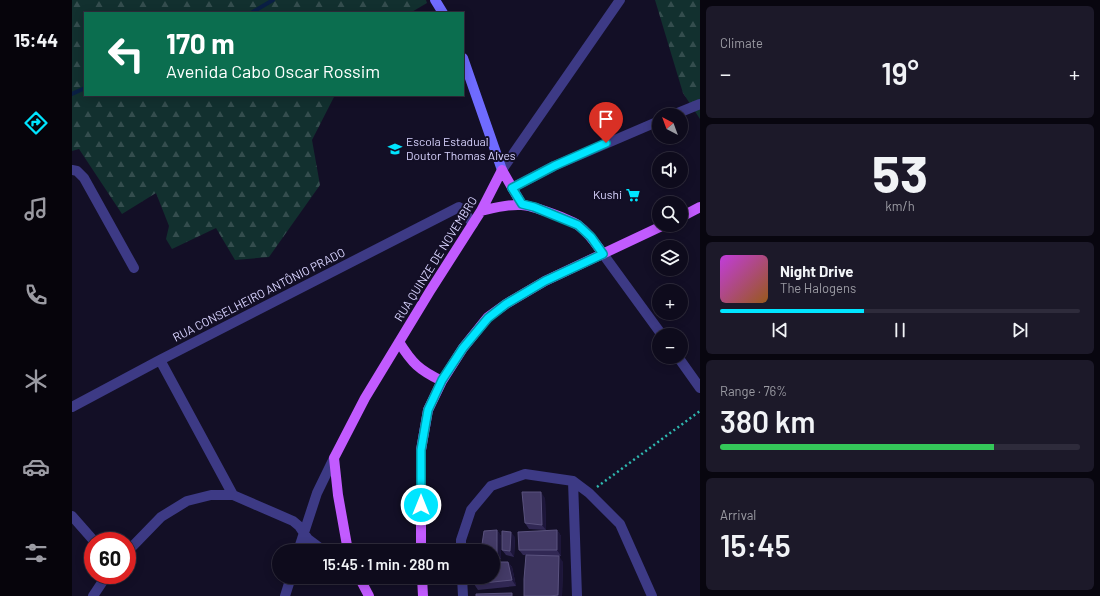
<!DOCTYPE html>
<meta charset="utf-8">
<style>
body{margin:0;font-family:Barlow,sans-serif;background:#1c1929;color:#f1f3f6;height:100vh;display:flex;flex-direction:column;font-size:15px;white-space:nowrap}
*{box-sizing:border-box;margin:0}
p{font-size:13px;color:#9b9ba3}
.icon{flex:none;width:22px;height:22px;fill:none;stroke:currentColor;stroke-width:2;stroke-linecap:round;stroke-linejoin:round}
.map{position:relative;flex:1;overflow:hidden}
.sheet{display:flex;flex-direction:column;gap:6px;padding:6px;background:#08060f;width:400px}
.sheet>*{flex:none}
.top-card{position:absolute;left:12px;top:12px;width:380px;height:84px;border-radius:0px;box-shadow:0 2px 10px #0003,0 0 0 1px #2e2b3b;background:#0b6e4f;color:#fff;overflow:hidden}
.needle{width:26px;rotate:319deg}
.tools{position:absolute;left:580px;top:108px;display:grid;gap:8px}
.tools a{display:grid;place-items:center;width:36px;height:36px;border-radius:50%;background:#0e0b1c;box-shadow:0 2px 10px #0003,0 0 0 1px #2e2b3b;font-size:20px}
.speed{position:absolute;left:12px;top:532px;display:flex;gap:8px;font-size:20px;font-weight:700;text-align:center}
.speed>*{display:grid;place-content:center;width:52px;height:52px;border-radius:50%;background:#0e0b1c;box-shadow:0 2px 10px #0003,0 0 0 1px #2e2b3b;line-height:1}
.speed .limit{border:6px solid #d22;background:#fff;color:#111}
.pin{position:absolute;display:grid;place-items:center;width:34px;height:34px;color:#fff;margin:-41px -17px;border-radius:50% 50% 50% 0;rotate:-45deg;box-shadow:0 0 4px #0007}
.pin .icon{rotate:45deg}
.me{position:absolute;width:44px;margin:-22px;rotate:0deg;stroke-linejoin:round;filter:drop-shadow(0 0 3px #0008)}
.turn{display:flex;align-items:center;gap:14px;height:84px;padding:0 16px;font-size:18px}
.turn .icon{width:52px;height:52px;stroke-width:2.5}
.turn b{display:block;font-size:28px;line-height:34px}
.big{font-size:30px;font-weight:600;line-height:1.1}
.sheet .tile{flex:1;display:flex;flex-direction:column;justify-content:center;gap:6px;min-width:0;padding:0 14px;border-radius:6px;background:#1c1929}
.sheet .dial{align-items:center;gap:0}
.dial b{font-size:52px;line-height:1}
.song{display:flex;align-items:center;gap:12px}
.cover{width:48px;height:48px;border-radius:6px;background:linear-gradient(135deg,hsl(290 70% 55%),hsl(30 70% 35%))}
.played{height:4px;border-radius:2px;background:linear-gradient(90deg,#00e5ff 40%,#2e2b3b 40%)}
.keys{display:flex;justify-content:space-around;direction:ltr}
.heat{display:flex;justify-content:space-between;align-items:center;font-size:22px;direction:ltr}
.charge{height:6px;border-radius:3px;background:linear-gradient(90deg,#34c759 76%,#2e2b3b 0)}
.trip{position:absolute;left:200px;top:544px;width:228px;height:40px;border-radius:20px;background:#0e0b1c;box-shadow:0 2px 10px #0003,0 0 0 1px #2e2b3b;font-weight:600;line-height:40px;text-align:center}
main{display:flex;flex:1;min-height:0}
.tab-bar{display:flex;flex-direction:column;width:72px;justify-content:space-around;align-items:center;background:#06040b;color:#9b9ba3}
.tab-bar .icon{width:28px;height:28px}
.tab-bar .on{color:#00e5ff}
.tab-bar b{font-size:18px;color:#f1f3f6}
.map>svg:first-child{display:block}
.forest{fill:url(#forest-firs)}
.lines{fill:none;stroke-linecap:round;stroke-linejoin:round}
.stream{stroke:#0a1f44;stroke-width:4}
.path{stroke:#2fb8b0;stroke-width:2.5;stroke-dasharray:2 3;stroke-linecap:butt}
.street{stroke:#3d3a85;stroke-width:10}
.secondary{stroke:#6f6bff;stroke-width:10}
.primary{stroke:#c25bff;stroke-width:10}
.wall{fill:#312854}
.shaded-wall{fill:#1d163a}
.building{fill:#433a66;stroke:#5a527e}
.route-casing{stroke:#0095a6;stroke-width:10}
.route{stroke:#00e5ff;stroke-width:7}
.labels{text-anchor:middle;stroke-width:4;stroke-linejoin:round;paint-order:stroke}
.poi-label{font-size:12px;fill:#d9d4ff;stroke:#130f26;text-anchor:start}
.street-label{font-size:12px;fill:#d9d4ff;stroke:#130f26}
</style>
<main>
<nav class="tab-bar">
<b>15:44</b>
<svg class="icon on" aria-label="directions" viewBox="0 0 24 24"><path d="M12 3l9 9-9 9-9-9zM9 14v-3h6M13 9l2 2-2 2"/></svg>
<svg class="icon" aria-label="music" viewBox="0 0 24 24"><path d="M9 18V5l10-2v13"/><circle cx="6" cy="18" r="3"/><circle cx="16" cy="16" r="3"/></svg>
<svg class="icon" aria-label="phone" viewBox="0 0 24 24"><path d="M5 4h4l2 5-3 2q2 4 5 5l2-3 5 2v4C11 20 4 13 5 4z"/></svg>
<svg class="icon" aria-label="climate" viewBox="0 0 24 24"><path d="M12 3v18M4 7l16 10M4 17L20 7"/></svg>
<svg class="icon" aria-label="car" viewBox="0 0 24 24"><path d="M5 17H2v-5l4-1 3-4h7l3 4 3 1v5h-3M9 17h6M6 11h13"/><circle cx="7" cy="17" r="2"/><circle cx="17" cy="17" r="2"/></svg>
<svg class="icon" aria-label="filters" viewBox="0 0 24 24"><path d="M4 7h16M4 17h16"/><circle cx="9" cy="7" r="2"/><circle cx="15" cy="17" r="2"/></svg>
</nav>
<div class="map">
<svg width="628" height="596" viewBox="0 0 628 596">
<defs>
<pattern id="forest-firs" width="22" height="20" patternUnits="userSpaceOnUse"><rect width="22" height="20" fill="#12302f"/><path d="M5 1l3.5 6h-7zM16 11l3.5 6h-7z" fill="#344d4e"/></pattern>
</defs>
<rect width="100%" height="100%" fill="#130f26"/>
<path class="forest" d="M0,0h354l1,3 -17,10h-325v82h250l-23,45 8,45 -51,72 -34,3 -19,-32 -44,21 -6,-10 3,-13 -13,-33 -34,21 -43,-65 -7,2z
M583,0h45v119l-17,-26z"/>
<g class="lines">
<path class="stream" d="M179,13l22,-13
M0,94l13,-6"/>
<path class="path" d="M525,487l103,-76"/>
<path class="street" d="M601,115l27,-11
M0,170l5,1 7,7 50,90
M430,170l118,-170
M440,188l42,-22 105,-45
M531,254l59,81
M606,357l22,31
M88,360l73,135
M0,407l88,-47 299,-153 6,6 8,11
M501,481l4,115
M0,516l22,25
M226,551l19,-58 17,-35
M389,551v-11l10,-30 20,-24 34,-12 48,7 16,12 31,31 32,72
M55,552l34,-35 26,-16 24,-6h22l60,26 6,5 9,13 16,12
M390,577l1,19
M21,596l14,-21
M213,596l6,-19"/>
<path class="secondary" d="M363,0l8,13
M391,58l39,112"/>
<path class="primary" d="M430,170l20,35
M409,211c13,-3 27,-7 40,-6 10,0 51,15 58,21 11,8 17,18 24,28
M609,217l19,-10
M327,342c13,21 20,28 43,39
M276,551l-10,-56 -4,-37 31,-60 65,-107 51,-80 21,-41
M349,551v-101l7,-40 14,-29 21,-33 25,-31 18,-13 39,-23 119,-56
M287,577l10,19
M350,577l1,19"/>
</g>
<path class="wall" d="M473,498l1,32 -17,-1 -4,-6z
M425,530l4,6v23h-8v-8z
M485,530l4,6v20h-12l14,6 -1,34h-38l2,-41h-3l-4,-5z
M443,537l-1,20 -8,-2 -4,-5z
M436,562l4,5 4,19 -38,4 -4,-6z"/>
<path class="shaded-wall" d="M469,492l4,6 1,32 -4,-5z
M425,530l4,6v23l-4,-6z
M485,530l4,6v20l-4,-6z
M439,532l4,5 -1,20 -4,-6z
M487,556l4,6 -1,34h-3l-1,-1z
M436,562l4,5 4,19 -4,-6z"/>
<path class="building" d="M450,492h19l1,33 -17,-2z
M425,530v23h-4v-2h-12l3,-20z
M485,530v20h-38l-1,-18z
M430,531l9,1 -1,19 -8,-1z
M454,555l33,1 -1,39 -8,1h-26v-17z
M421,562h15l4,18 -38,4v-7h19z
M440,593v3h-36v-2z"/>
<g class="lines">
<defs>
<path id="route" d="M349,505v-55l7,-40 14,-30 21,-32 25,-30 18,-14 39,-23 58,-27 -12,-17 -13,-12 -44,-18 -12,-3 -10,-16 42,-22 52,-23"/>
</defs>
<use href="#route" class="route-casing"/>
<use href="#route" class="route"/>
</g>
<defs>
<symbol id="school-bare" viewBox="-9 -9 18 18"><path d="M0-5L7-2L0 1L-7-2ZM-4 1L0 2.5L4 1V4Q0 6-4 4Z" fill="#00e5ff" stroke="#130f26" stroke-width="2.5" paint-order="stroke"/></symbol>
<symbol id="supermarket-bare" viewBox="-9 -9 18 18"><path d="M-6-5.5h2.5l.6 2H6L4.5 2H-2.5L-4.4-4H-6ZM-1.5 3.2a1.3 1.3 0 1 0 .1 0ZM3 3.2a1.3 1.3 0 1 0 .1 0Z" fill="#00e5ff" stroke="#130f26" stroke-width="2.5" paint-order="stroke"/></symbol>
</defs>
<g fill-rule="evenodd">
<use href="#school-bare" x="313" y="139" width="20" height="20"/>
<use href="#supermarket-bare" x="551" y="185" width="20" height="20"/>
</g>
<g class="labels">
<g class="poi-label">
<text x="334" y="146">Escola Estadual<tspan x="334" dy="14">Doutor Thomas Alves</tspan></text>
<text x="550" y="199" text-anchor="end">Kushi</text>
</g>
<g class="street-label">
<text transform="translate(364 259) rotate(-58)" y="4">RUA QUINZE DE NOVEMBRO</text>
<text transform="translate(187 295) rotate(-27)" y="4">RUA CONSELHEIRO ANTÔNIO PRADO</text>
</g>
</g>
</svg>
<div class="tools">
<a><svg class="needle" viewBox="-14 -14 28 28"><path d="M0-13l5 13h-10z" fill="#e53935"/><path d="M0 13l5-13h-10z" fill="#9b9ba3"/></svg></a>
<a><svg class="icon" aria-label="sound" viewBox="0 0 24 24"><path d="M4 9h4l5-4v14l-5-4H4zM17 9q2 3 0 6"/></svg></a>
<a><svg class="icon" aria-label="search" viewBox="0 0 24 24"><circle cx="10" cy="10" r="6"/><path d="M15 15l6 6"/></svg></a>
<a><svg class="icon" aria-label="layers" viewBox="0 0 24 24"><path d="M12 4l9 5-9 5-9-5zM3 14l9 5 9-5"/></svg></a>
<a>+</a>
<a>−</a>
</div>
<div class="speed"><div class="limit">60</div></div>
<div class="pin" style="left:534px;top:143px;background:#d93025"><svg class="icon" aria-label="arrive" viewBox="0 0 24 24"><path d="M6 21V4h12l-3 4 3 4H6"/></svg></div>
<svg class="me" style="left:349px;top:505px" viewBox="-20 -20 40 40"><circle r="17" fill="#00e5ff" stroke="#fff" stroke-width="3"/><path d="M0-11L8 9 0 5-8 9z" fill="#fff"/></svg>
<div class="trip">15:45 · 1 min · 280 m</div>
<div class="top-card">
<div class="turn"><svg class="icon" aria-label="left" viewBox="0 0 24 24"><path d="M17 20v-9H6M10 6l-5 5 5 5"/></svg><div><b>170 m</b>Avenida Cabo Oscar Rossim</div></div>
</div>
</div>
<section class="sheet">
<div class="tile"><p>Climate</p>
<div class="heat"><a>−</a><b class="big">19°</b><a>+</a></div>
</div>
<div class="tile dial"><b>53</b><p>km/h</p></div>
<div class="tile">
<div class="song"><i class="cover"></i><div><b>Night Drive</b><p>The Halogens</p></div></div>
<div class="played"></div>
<div class="keys"><svg class="icon" aria-label="previous" viewBox="0 0 24 24"><path d="M18 5L8 12l10 7zM5 5v14"/></svg><svg class="icon" aria-label="pause" viewBox="0 0 24 24"><path d="M8 5v14M16 5v14"/></svg><svg class="icon" aria-label="next" viewBox="0 0 24 24"><path d="M6 5l10 7-10 7zM19 5v14"/></svg></div>
</div>
<div class="tile"><p>Range · 76%</p><b class="big">380 km</b><div class="charge"></div></div>
<div class="tile"><p>Arrival</p><b class="big">15:45</b></div>
</section>
</main>
